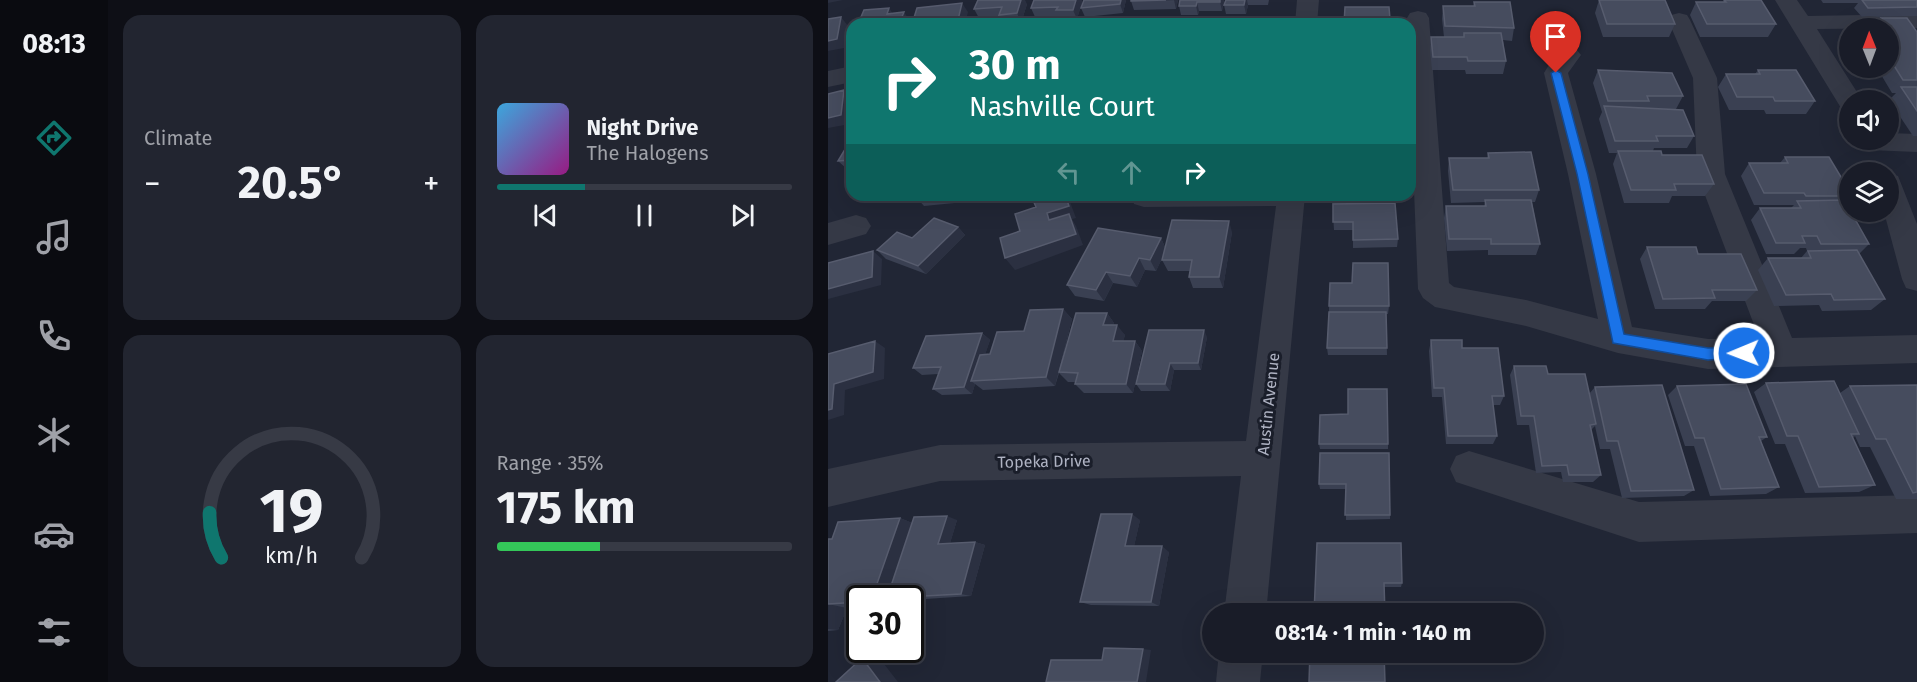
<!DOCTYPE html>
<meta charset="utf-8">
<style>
body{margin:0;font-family:"Fira Sans",sans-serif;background:#222530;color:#f1f3f6;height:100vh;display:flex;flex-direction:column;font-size:22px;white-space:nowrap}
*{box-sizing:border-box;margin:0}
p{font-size:20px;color:#9fa1a8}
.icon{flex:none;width:33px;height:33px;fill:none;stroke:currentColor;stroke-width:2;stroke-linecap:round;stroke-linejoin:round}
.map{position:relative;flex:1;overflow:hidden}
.sheet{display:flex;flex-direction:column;gap:15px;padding:15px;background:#0e0f16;width:720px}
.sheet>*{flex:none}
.top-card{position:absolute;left:18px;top:18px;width:570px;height:183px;border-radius:18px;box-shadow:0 6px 24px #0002,0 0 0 2px #373a45;background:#0f766e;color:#fff;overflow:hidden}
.needle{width:39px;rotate:359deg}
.controls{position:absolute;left:1011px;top:18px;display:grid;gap:12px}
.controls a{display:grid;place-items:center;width:60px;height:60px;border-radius:50%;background:#191c28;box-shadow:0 6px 24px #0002,0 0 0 2px #373a45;font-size:30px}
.speed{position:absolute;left:18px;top:585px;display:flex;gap:12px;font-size:30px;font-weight:700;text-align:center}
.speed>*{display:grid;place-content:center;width:78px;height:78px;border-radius:50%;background:#191c28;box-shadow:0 6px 24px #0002,0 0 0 2px #373a45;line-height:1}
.speed .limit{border:3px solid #111;border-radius:9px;background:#fff;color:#111}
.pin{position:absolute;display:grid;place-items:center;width:51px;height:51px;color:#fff;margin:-62px -26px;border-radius:50% 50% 50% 0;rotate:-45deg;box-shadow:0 0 6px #0007}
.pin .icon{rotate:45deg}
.me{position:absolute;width:66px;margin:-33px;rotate:269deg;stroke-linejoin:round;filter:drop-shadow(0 0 4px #0008)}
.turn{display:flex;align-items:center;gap:21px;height:126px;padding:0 24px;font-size:27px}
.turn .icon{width:78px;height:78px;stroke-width:2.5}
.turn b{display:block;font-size:42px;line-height:51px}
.lanes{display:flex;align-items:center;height:57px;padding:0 24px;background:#0003;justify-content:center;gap:30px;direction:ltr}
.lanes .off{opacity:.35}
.big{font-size:45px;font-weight:700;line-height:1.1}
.sheet .card{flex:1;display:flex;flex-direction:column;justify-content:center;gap:9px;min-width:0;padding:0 21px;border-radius:18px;background:#222530}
.sheet .dial{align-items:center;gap:0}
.dial svg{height:156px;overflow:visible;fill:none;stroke:#373a45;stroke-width:7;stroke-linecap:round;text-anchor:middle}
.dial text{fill:#f1f3f6;stroke:none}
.song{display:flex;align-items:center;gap:18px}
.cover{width:72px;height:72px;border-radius:9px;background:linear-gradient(135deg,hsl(200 70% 55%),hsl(310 70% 35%))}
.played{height:6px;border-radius:3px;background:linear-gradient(90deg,#0f766e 30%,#373a45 30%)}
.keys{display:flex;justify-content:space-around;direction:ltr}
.heat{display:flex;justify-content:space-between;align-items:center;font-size:33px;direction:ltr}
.charge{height:9px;border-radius:4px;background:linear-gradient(90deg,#34c759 35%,#373a45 0)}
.sheet .tiles{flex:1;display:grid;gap:15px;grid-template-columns:repeat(2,1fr)}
.trip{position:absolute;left:374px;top:603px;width:342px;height:60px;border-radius:30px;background:#191c28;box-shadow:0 6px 24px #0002,0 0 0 2px #373a45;font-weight:700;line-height:60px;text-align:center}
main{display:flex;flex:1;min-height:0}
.menu{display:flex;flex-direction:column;width:108px;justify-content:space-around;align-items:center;background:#0a0b10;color:#9fa1a8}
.menu .icon{width:42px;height:42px}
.menu .selected{color:#0f766e}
.menu b{font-size:27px;color:#f1f3f6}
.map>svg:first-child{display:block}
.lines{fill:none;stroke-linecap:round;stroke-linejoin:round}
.minor{fill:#353946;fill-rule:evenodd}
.wall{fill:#3a4052}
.shaded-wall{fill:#2b3041}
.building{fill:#464c5e;stroke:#575c6e;stroke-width:1.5}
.route{fill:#1a73e8;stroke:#114b97;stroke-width:1.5}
.labels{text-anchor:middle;stroke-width:6;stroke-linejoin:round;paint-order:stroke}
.street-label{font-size:16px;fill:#afb3c3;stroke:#1a1e2a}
</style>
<main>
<nav class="menu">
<b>08:13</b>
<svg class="icon selected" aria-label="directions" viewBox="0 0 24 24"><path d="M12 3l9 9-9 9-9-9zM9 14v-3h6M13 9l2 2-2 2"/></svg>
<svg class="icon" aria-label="music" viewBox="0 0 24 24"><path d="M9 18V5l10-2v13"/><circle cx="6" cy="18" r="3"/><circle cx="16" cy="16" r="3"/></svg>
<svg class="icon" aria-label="phone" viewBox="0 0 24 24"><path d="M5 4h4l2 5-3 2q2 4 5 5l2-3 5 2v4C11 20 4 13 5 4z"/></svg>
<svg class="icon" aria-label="climate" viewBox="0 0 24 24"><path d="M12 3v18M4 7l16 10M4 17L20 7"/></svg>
<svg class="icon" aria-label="car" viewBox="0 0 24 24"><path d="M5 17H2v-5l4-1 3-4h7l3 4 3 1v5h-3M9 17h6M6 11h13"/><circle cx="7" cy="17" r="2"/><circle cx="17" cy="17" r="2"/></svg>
<svg class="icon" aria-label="filters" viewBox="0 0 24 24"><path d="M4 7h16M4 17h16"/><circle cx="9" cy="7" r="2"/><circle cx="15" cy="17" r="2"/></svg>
</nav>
<section class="sheet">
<div class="tiles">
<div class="card"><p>Climate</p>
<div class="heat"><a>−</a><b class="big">20.5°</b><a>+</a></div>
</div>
<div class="card">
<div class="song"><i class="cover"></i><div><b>Night Drive</b><p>The Halogens</p></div></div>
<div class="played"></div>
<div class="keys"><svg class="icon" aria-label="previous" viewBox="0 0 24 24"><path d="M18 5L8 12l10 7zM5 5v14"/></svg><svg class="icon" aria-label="pause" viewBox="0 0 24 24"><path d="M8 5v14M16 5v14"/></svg><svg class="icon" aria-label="next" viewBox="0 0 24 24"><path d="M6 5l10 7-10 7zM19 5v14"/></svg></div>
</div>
<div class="card dial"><svg viewBox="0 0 100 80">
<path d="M14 69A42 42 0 1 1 86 69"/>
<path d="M14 69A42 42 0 0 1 8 46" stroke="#0f766e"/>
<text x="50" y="56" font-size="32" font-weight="700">19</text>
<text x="50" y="72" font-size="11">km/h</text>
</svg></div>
<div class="card"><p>Range · 35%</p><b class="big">175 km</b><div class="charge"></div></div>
</div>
</section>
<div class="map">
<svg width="1089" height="682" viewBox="0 0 1089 682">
<rect width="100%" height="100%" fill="#212635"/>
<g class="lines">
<path class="minor" d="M469,0h22l-2,24h-22z
M947,0h22l11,16 109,-2v14l-100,1 45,71h-12v10l-9,-2z
M590,11l8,2 3,5 20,265 5,4 72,13 72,19 -30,-145 -24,-101c9,-14 15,-28 33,-23l4,5 -13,18 28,101 36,153 76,12 51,-1 -62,-164 -4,-96 -25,-58 3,-5 8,-2 8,2 3,5 27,58 8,96 67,164 125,-3v28l-209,6 -90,-16 -92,-27 -91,-19 -12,-9 -5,-9 -8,-198v-67h-3v-6l3,-5z
M24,66v16l-24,5v-16z
M1060,133l29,1v18l-48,-2 -9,-3 -4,-6 32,-1z
M1060,173l10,3 19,48v67l-11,-3 -4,-9 -18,-67h4z
M303,195h174l-39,419h-42l17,-138 -301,5 -112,26v-38l112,-24 306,-4 30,-235 -132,1 -10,-3z
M28,215l10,3 5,8 -5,8 -38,11v-22z
M641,451l170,51 278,-7v38l-278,9 -183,-60 -6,-13 6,-13z
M391,652h44l-3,30h-44z"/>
</g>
<path class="wall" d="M298,0l-3,13 -38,4 -4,-9z
M350,0l-2,9 -42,1 -3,-9z
M352,0h44l-2,11h-23l-1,4h-17l-2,-9z
M398,0h43l-1,5h-20l-2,9h-20l-2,-9z
M771,0l76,24 -6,13h-66l-8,-24z
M896,0l52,24 -8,13h-68l-10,-22 6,-13h27z
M993,0h96v16l-55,1 -8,-9 4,-5h-35z
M254,2l-5,17h-17l-1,-3 -24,1 -4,-9z
M646,2l40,26 -2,13 -9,-1 3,21 -3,13h-37l-1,-4h-33l-2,-20 1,-13h13l-2,-18 1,-13h30z
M199,4l-6,19 -17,1 -4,-7 -21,1 -5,-9z
M561,7v17h-45z
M1053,18l36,14v104h-4l-24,-36 7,-7h-4l-15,-25h11v-40h-28l3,-3h13z
M770,70l85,26 -7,13 18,27 -7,12h-33l-1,3 9,4 52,29 -9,12h-33l-3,7h-45l-11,-39 4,-11h-8l-10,-34 3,-7 -9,-29z
M930,70l57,31 -9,13h-40l-2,-4h-35l-11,-23 8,-13h29z
M24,141v28h-5l-9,-8z
M660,153l51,37 -4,12h-3l8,42 -4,11h-48v-5l-41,1 -3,-33 2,-12h38l1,-4 -34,1 -3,-32 1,-13h38z
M957,157l65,35v6l-5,4 24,42 -10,10 26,45 -14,11 -49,1 -3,-6 -45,1 -16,-36 10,-12h33l6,-7 -1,-3h-6l-6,6h-28l-15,-34 9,-12h31l3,-3h-40l-13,-29 8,-13h31z
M89,195h60l-2,6 -51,5 -8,-9z
M560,195v8l10,36 -1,8 -44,1v-18h-19l-2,-32z
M130,227l7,8 -39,39 -40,-15 -9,-9 35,-12z
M404,232l-9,56h-30l-4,-11 1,-6h-22l-6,-11 1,-4 -7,15 -11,-1 -8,17 -24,-4 -9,18 -29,-5 -8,-11 94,-47 4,9z
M819,247l51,7 59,36 -11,11h-34l-7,8h-50l-15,-50z
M501,306h60l-1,8h-2l1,41h-59l-1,-7 2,-36z
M235,309l9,10 -12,50 47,-56 7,10 -1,2 12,10 -2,6h12l7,10 -9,42h-49l-9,-9 1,-2h-8l-9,-9 -4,13 -72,4 -8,-6 -3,10 -30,1 -9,-6 5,-15 -16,1 -9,-7 69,-35 8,7 -5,14h5l34,-23z
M379,337l-6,33h-27l-4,21h-29l-5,-7z
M603,340l31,8 42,48 -4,9h-7l4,31 -4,8h-47l-4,-47h-10l-3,-46z
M686,366l34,8 41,20 6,-7 99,103 -10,6 -62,2 -12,-49h-10l-5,-23 -4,4 10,45 -8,7h-30l-2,-10 -25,1 -7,-48h-12l-7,-50z
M938,383l74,10 10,-7 67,-1v114h-21l-26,-52h-10l-5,-11 -2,2 22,47 -16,7 -54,1 -20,-49h-10l-21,-52z
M849,386l90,51 -6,4 18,46 -13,7 -56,2 -16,-50h-9l-17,-51z
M520,414l40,30v5h-68l-1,-5z
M492,453l70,62v4l-44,1v-31h-26l-1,-5z
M72,518l12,5 45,-3 -7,23 25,-1 10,3 -14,51 -61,4v-2h-50v9l-13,1 -9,22 -10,1v-92h4z
M312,520l-6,26 35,6 -10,54 -68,-1 -11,-3z
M489,543l85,40 -1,4h-17z"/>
<path class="shaded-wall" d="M0,0h15l-15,3z
M193,0h4l2,4 -6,19 -4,-10z
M248,0h6v2l-5,17 -4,-9z
M293,0h5l-3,13 -3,-9z
M346,0h4l-2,9z
M392,0h4l-2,11 -2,-9z
M417,0h2l1,5 -2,9 -2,-9z
M369,2l2,9 -1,4 -2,-9z
M134,3l6,9 -3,12h-50l-2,-3z
M61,8l6,9 -8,-3z
M76,12l6,9 -1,3h-10z
M13,17l7,9 -4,22 -16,3v-10z
M16,90l8,9 -2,25 -22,4v-10z
M142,195h7l-2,6z
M237,195h1l4,7 6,16 -4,1 4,7 7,19 -68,25 -10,-12 44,-38 -2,-7z
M401,221l3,11 -9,56 -4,-11z
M130,227l7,8 -39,39 -8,-8z
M333,238l5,12 -10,21 -6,-11z
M45,251l9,8 -1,26 -53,14v-10z
M311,258l6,12 -8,17 -7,-11z
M278,272l7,11 -9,18 -8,-11z
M235,309l9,10 -17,67 -9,-9z
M279,313l7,10 -3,12 -8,-10z
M289,325l8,10 -4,16 -8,-10z
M376,330l3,7 -6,33 -3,-7z
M154,333l8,7 -13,40 -6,1 4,3 -3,10 -8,-7z
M47,341l10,7 -1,31 -39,11 -1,25 -16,5v-10l6,-26z
M307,341l7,10 -9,42 -7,-9z
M342,363l4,7 -4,21 -5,-7z
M304,514l8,6 -7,31 -8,-5z
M119,516l10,4 -8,27 -11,-3z
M72,518l15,6 -27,74h-16z
M147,542l10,3 -14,51 -10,-2z
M334,546l7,6 -10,54 -8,-4z
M0,604l19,4 -9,22 -10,-1z
M315,649l8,1 -5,32h-9z
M34,658l19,2 17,22h-18z"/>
<path class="building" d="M150,0h43l-4,13 -18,2 3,-8 -28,2z
M206,0h42l-3,10h-17l2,-3 -27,1z
M256,0h37l-1,4 -39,4z
M303,0h35l-35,1z
M352,0h40v2h-23l-1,4h-17z
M398,0h19l-1,5h-20z
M771,0h66l10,24h-68z
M896,0h37l15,24h-69l-11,-22h30z
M1034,0h55v7l-49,1z
M646,2h36l4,26 -69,-2 -2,-20h32z
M134,3l-4,17 -18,2 1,-4 -28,3 4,-13z
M517,7h44l1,12h-10v5h-36z
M61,8l-2,6 17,-2 -5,12h-41l6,-14z
M13,17l-4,22 -9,2v-22z
M1053,18h26l10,14v48h-14l-15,-24v-28h-22l-3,-3h23z
M636,33h37l5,28h-38l-1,-4h-34l-2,-20h33z
M770,70l74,3 11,23h-36l2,5h-41z
M930,70h38l19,31h-40l-2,-4h-36l-11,-23h34z
M1073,87h16v24z
M16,90l-3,25 -13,3v-24z
M776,106l79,4 11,26h-38l2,5h-43z
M22,141h2v19l-14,1z
M790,151h43l1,4h40l12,29h-40l2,6h-45z
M703,152l8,38h-86l-4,-32h40l-1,-5z
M957,157h44l21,35v4h-44l-2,-3h-40l-15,-30h39z
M89,195h26l-27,2z
M220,195h17l4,11 -22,7 2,7 20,-6 7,20 -71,24 -5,-20 20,-7 -5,-17 21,-7 -3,-7z
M504,195h56v3h-56z
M657,200h46l9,44h-49v-5h-42l-3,-33h40z
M1016,200l6,10v2h1l18,32h-48l-4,-8h-15l3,7h-29l-16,-35h41l-4,-7z
M567,203l3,36 -45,1v-18h-20v-18z
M106,218l24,9 -40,39 -41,-16 20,-18 15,6z
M344,220l57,1 -10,56h-30l3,-17h-30z
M270,228l63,10 -11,22 -11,-2 -9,18 -24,-4 -10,18 -29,-5z
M819,247h49l2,7h43l16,36h-45l3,8 -52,1z
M1029,250l28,49 -51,1 -3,-6 -45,1 -18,-37h43l-3,-7z
M45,251l-1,26 -44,12v-26z
M525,263h35l1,43h-60l1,-23h22z
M235,309l-17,68 -75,4 9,-26 10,-1 7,-22 27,-1 6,-21z
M501,312h57l1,36h-60z
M248,313h31l-4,12h14l-4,16h22l-9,43h-51l3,-11 -19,-1z
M321,330h55l-6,33h-28l-5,21h-29z
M154,333l-18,54 -31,2 8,-22 -28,1 13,-32z
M603,340h31v8h36l6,48h-12l5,40h-49l-4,-48h-10z
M47,341l-2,31 -39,12 -2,25 -4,1v-56z
M686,366h32l2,8h37l11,50 -6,1 11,50h-32l-2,-10 -25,1 -8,-50h-13z
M1006,381l25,53h-8l24,51 -56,2 -21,-51h-11l-21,-53z
M918,384l21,53h-8l20,50 -58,2 -17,-51h-9l-18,-52z
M834,385l32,105 -63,1 -13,-50h-11l-12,-54z
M1089,385v107l-4,1 -27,-54h-10l-26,-53z
M520,389h39l1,55h-69l1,-29 28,-1z
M492,453h69l1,62h-45l1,-31h-27z
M273,514h31l-7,32h37l-11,56h-71z
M119,516l-9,28 37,-2 -14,52 -74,4 27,-81z
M72,518l-28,80h-12v4l-32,2v-65h4l6,-17z
M489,543h84l1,40h-18l1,31h-71z
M276,648l39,1 -6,33h-91l5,-22h51z
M482,652h74l1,30h-76z
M34,658l18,24h-44z"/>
<path class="route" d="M728,70l5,3 27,101 36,160 84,14 36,-1 5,2 2,4 -2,4 -41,3 -95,-17 -36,-169 -26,-101z"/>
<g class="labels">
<g class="street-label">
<text transform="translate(440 404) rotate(-84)" y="6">Austin Avenue</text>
<text transform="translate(216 461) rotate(-1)" y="6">Topeka Drive</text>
</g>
</g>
</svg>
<div class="controls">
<a><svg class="needle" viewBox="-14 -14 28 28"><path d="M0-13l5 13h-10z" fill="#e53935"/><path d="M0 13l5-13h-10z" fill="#9fa1a8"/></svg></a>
<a><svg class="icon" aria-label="sound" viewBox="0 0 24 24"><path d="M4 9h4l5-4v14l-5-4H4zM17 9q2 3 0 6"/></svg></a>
<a><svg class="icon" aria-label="layers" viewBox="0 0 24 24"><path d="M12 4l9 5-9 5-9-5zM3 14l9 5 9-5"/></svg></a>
</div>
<div class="speed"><div class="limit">30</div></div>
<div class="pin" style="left:728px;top:73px;background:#d93025"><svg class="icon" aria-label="arrive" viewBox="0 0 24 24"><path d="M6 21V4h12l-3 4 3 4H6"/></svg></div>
<svg class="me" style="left:916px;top:353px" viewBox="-20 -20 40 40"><circle r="17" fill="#1a73e8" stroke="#fff" stroke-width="3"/><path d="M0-11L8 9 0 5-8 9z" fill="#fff"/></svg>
<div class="trip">08:14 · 1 min · 140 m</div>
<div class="top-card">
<div class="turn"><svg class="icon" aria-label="right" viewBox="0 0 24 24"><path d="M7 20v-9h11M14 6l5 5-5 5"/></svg><div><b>30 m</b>Nashville Court</div></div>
<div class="lanes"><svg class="icon off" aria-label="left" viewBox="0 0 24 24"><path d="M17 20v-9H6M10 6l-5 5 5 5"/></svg><svg class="icon off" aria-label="ahead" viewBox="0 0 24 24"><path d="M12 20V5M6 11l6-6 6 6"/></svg><svg class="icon" aria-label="right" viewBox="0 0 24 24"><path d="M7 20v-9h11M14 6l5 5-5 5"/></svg></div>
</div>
</div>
</main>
